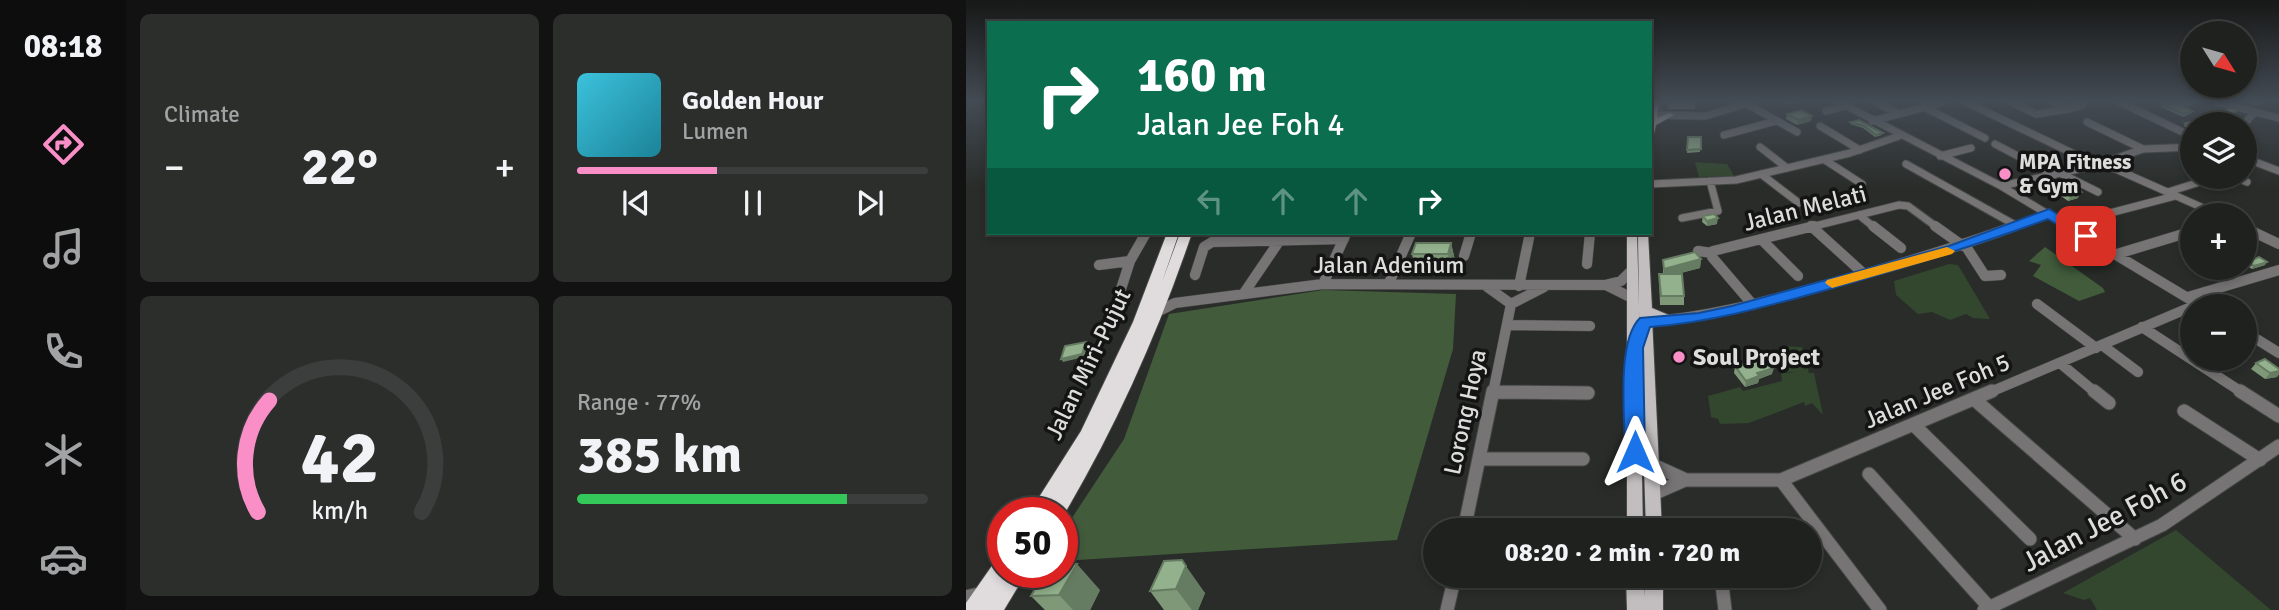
<!DOCTYPE html>
<meta charset="utf-8">
<style>
body{margin:0;font-family:Signika,sans-serif;background:#2c2e2c;color:#f1f3f6;height:100vh;display:flex;flex-direction:column;font-size:26px;white-space:nowrap}
*{box-sizing:border-box;margin:0}
p{font-size:23px;color:#a1a3a4}
.icon{flex:none;width:38px;height:38px;fill:none;stroke:currentColor;stroke-width:2;stroke-linecap:round;stroke-linejoin:round}
.map{position:relative;flex:1;overflow:hidden}
.side{display:flex;flex-direction:column;gap:14px;padding:14px;background:#111211;width:840px}
.side>*{flex:none}
.hud{position:absolute;left:21px;top:21px;width:665px;height:214px;border-radius:0px;box-shadow:0 4px 10px #0003,0 0 0 2px #3c3e3d;background:#0b6e4f;color:#fff;overflow:hidden}
.needle{width:46px;rotate:127deg}
.buttons{position:absolute;left:1214px;top:21px;display:grid;gap:14px}
.buttons a{display:grid;place-items:center;width:77px;height:77px;border-radius:50%;background:#1f211f;box-shadow:0 4px 10px #0003,0 0 0 2px #3c3e3d;font-size:35px}
.speed{position:absolute;left:21px;top:497px;display:flex;gap:14px;font-size:35px;font-weight:700;text-align:center}
.speed>*{display:grid;place-content:center;width:91px;height:91px;border-radius:50%;background:#1f211f;box-shadow:0 4px 10px #0003,0 0 0 2px #3c3e3d;line-height:1}
.speed .limit{border:10px solid #d22;background:#fff;color:#111}
.pin{position:absolute;display:grid;place-items:center;width:60px;height:60px;color:#fff;margin:-30px;border-radius:14px;box-shadow:0 4px 10px #0006}
.me{position:absolute;width:77px;margin:-38px;rotate:0deg;stroke-linejoin:round;filter:drop-shadow(0 0 5px #0008)}
.turn{display:flex;align-items:center;gap:24px;height:147px;padding:0 35px;font-size:32px}
.turn .icon{width:91px;height:91px;stroke-width:2.5}
.turn b{display:block;font-size:49px;line-height:60px}
.lanes{display:flex;align-items:center;height:66px;padding:0 35px;background:#0003;justify-content:center;gap:35px;direction:ltr}
.lanes .off{opacity:.35}
.big{font-size:52px;font-weight:700;line-height:1.1}
.side .card{flex:1;display:flex;flex-direction:column;justify-content:center;gap:10px;min-width:0;padding:0 24px;border-radius:10px;background:#2c2e2c}
.side .dial{align-items:center;gap:0}
.dial svg{height:182px;overflow:visible;fill:none;stroke:#3c3e3d;stroke-width:7;stroke-linecap:round;text-anchor:middle}
.dial text{fill:#f1f3f6;stroke:none}
.song{display:flex;align-items:center;gap:21px}
.cover{width:84px;height:84px;border-radius:10px;background:linear-gradient(135deg,hsl(190 70% 55%),hsl(190 70% 35%))}
.played{height:7px;border-radius:4px;background:linear-gradient(90deg,#fa8fc8 40%,#3c3e3d 40%)}
.keys{display:flex;justify-content:space-around;direction:ltr}
.heat{display:flex;justify-content:space-between;align-items:center;font-size:38px;direction:ltr}
.charge{height:10px;border-radius:5px;background:linear-gradient(90deg,#34c759 77%,#3c3e3d 0)}
.side .tiles{flex:1;display:grid;gap:14px;grid-template-columns:repeat(2,1fr)}
.trip{position:absolute;left:457px;top:518px;width:399px;height:70px;border-radius:35px;background:#1f211f;box-shadow:0 4px 10px #0003,0 0 0 2px #3c3e3d;font-weight:700;line-height:70px;text-align:center}
main{display:flex;flex:1;min-height:0}
.tab-bar{display:flex;flex-direction:column;width:126px;justify-content:space-around;align-items:center;background:#0c0d0c;color:#a1a3a4}
.tab-bar .icon{width:49px;height:49px}
.tab-bar .selected{color:#fa8fc8}
.tab-bar b{font-size:32px;color:#f1f3f6}
.map>svg:first-child{display:block}
.green{fill:#32472d}
.forest{fill:#415b3b}
.lines{fill:none;stroke-linecap:round;stroke-linejoin:round}
.stream{stroke:#577351;stroke-width:2}
.minor-far2-casing{stroke:#464846;stroke-width:9}
.minor-far1-casing{stroke:#464846;stroke-width:11}
.minor-casing{stroke:#464846;stroke-width:15}
.major-casing{stroke:#464846;stroke-width:2}
.highway-casing{stroke:#464846;stroke-width:2}
.minor-far2{stroke:#777475;stroke-width:7}
.minor-far1{stroke:#777475;stroke-width:10}
.minor{stroke:#777475;stroke-width:13}
.major{fill:#c2bec0;fill-rule:evenodd}
.highway{fill:#e0dbdd;fill-rule:evenodd}
.wall{fill:#7e9878}
.shaded-wall{fill:#667c62}
.building{fill:#92b18c;stroke:#667c62;stroke-width:2}
.route{fill:#1a73e8;stroke:#114b97;stroke-width:2}
.slow{fill:#f59e0b}
.poi-dot{fill:#fa8fc8;stroke:#131413;stroke-width:2.5}
.labels{text-anchor:middle;stroke-width:7;stroke-linejoin:round;paint-order:stroke}
.far-poi-label{font-size:21px;font-weight:bold;fill:#dddedc;stroke:#131413;text-anchor:start}
.street-label{font-size:24px;fill:#dddedc;stroke:#131413}
.poi-label{font-size:24px;font-weight:bold;fill:#dddedc;stroke:#131413;text-anchor:start}
.near-street-label{font-size:28px;fill:#dddedc;stroke:#131413}
</style>
<main>
<nav class="tab-bar">
<b>08:18</b>
<svg class="icon selected" aria-label="directions" viewBox="0 0 24 24"><path d="M12 3l9 9-9 9-9-9zM9 14v-3h6M13 9l2 2-2 2"/></svg>
<svg class="icon" aria-label="music" viewBox="0 0 24 24"><path d="M9 18V5l10-2v13"/><circle cx="6" cy="18" r="3"/><circle cx="16" cy="16" r="3"/></svg>
<svg class="icon" aria-label="phone" viewBox="0 0 24 24"><path d="M5 4h4l2 5-3 2q2 4 5 5l2-3 5 2v4C11 20 4 13 5 4z"/></svg>
<svg class="icon" aria-label="climate" viewBox="0 0 24 24"><path d="M12 3v18M4 7l16 10M4 17L20 7"/></svg>
<svg class="icon" aria-label="car" viewBox="0 0 24 24"><path d="M5 17H2v-5l4-1 3-4h7l3 4 3 1v5h-3M9 17h6M6 11h13"/><circle cx="7" cy="17" r="2"/><circle cx="17" cy="17" r="2"/></svg>
</nav>
<section class="side">
<div class="tiles">
<div class="card"><p>Climate</p>
<div class="heat"><a>−</a><b class="big">22°</b><a>+</a></div>
</div>
<div class="card">
<div class="song"><i class="cover"></i><div><b>Golden Hour</b><p>Lumen</p></div></div>
<div class="played"></div>
<div class="keys"><svg class="icon" aria-label="previous" viewBox="0 0 24 24"><path d="M18 5L8 12l10 7zM5 5v14"/></svg><svg class="icon" aria-label="pause" viewBox="0 0 24 24"><path d="M8 5v14M16 5v14"/></svg><svg class="icon" aria-label="next" viewBox="0 0 24 24"><path d="M6 5l10 7-10 7zM19 5v14"/></svg></div>
</div>
<div class="card dial"><svg viewBox="0 0 100 80">
<path d="M14 69A42 42 0 1 1 86 69"/>
<path d="M14 69A42 42 0 0 1 19 20" stroke="#fa8fc8"/>
<text x="50" y="56" font-size="32" font-weight="700">42</text>
<text x="50" y="72" font-size="11">km/h</text>
</svg></div>
<div class="card"><p>Range · 77%</p><b class="big">385 km</b><div class="charge"></div></div>
</div>
</section>
<div class="map">
<svg width="1313" height="610" viewBox="0 0 1313 610">
<rect width="100%" height="100%" fill="#292c29"/>
<path class="green" d="M729,162l32,2 7,12 -35,1z
M983,264l9,1 32,54 -17,-1 -7,-4 -16,6 -18,-8 -14,2 -22,-19 -2,-14z
M814,346l22,1 7,26h5l9,42 -11,-12 -7,3 -1,-4 -55,21 -29,1 -2,-5 -7,-2 -3,-21 32,-9 3,4 39,-10 -1,-8h15l-11,-1z
M1210,530l95,80h-174l-7,-12 -6,2 -21,-7z"/>
<path class="forest" d="M1079,247l58,41 2,4 -26,9 -46,-25 8,-11 -12,-4z
M357,290l133,4 -3,55 -56,191 -335,21v-28l62,-94 45,-125z"/>
<g class="lines">
<path class="stream" d="M694,102v7l4,3"/>
<defs>
<path id="minor-far2" d="M873,102l162,84 70,42
M909,102l22,11
M1000,102l131,63
M1045,102l25,12 33,-5 -15,-7
M1154,102l73,35
M1251,102l62,16
M781,104l50,28
M958,107l61,31
M1103,109l14,-4
M860,111l19,-5
M687,115l52,1 47,-14
M906,121l72,-19
M1121,122l56,27
M1278,124l11,-12
M854,126l40,24
M758,135l52,-14
M1029,144l59,31
M794,147l27,21
M974,156l31,-8
M1279,158l34,13
M859,160l37,24
M1136,163l117,52
M940,164l111,62
M795,174l38,29
M1096,174l36,18
M1269,177l12,5
M684,184l86,-4 114,-27 49,-17
M1035,186l96,-21 46,-16 50,-2
M1202,192l35,-11
M893,215l16,13
M716,218l36,-7 -8,-30
M1102,224l107,-28
M841,228l92,-23 9,1 30,22
M1044,228l39,-15"/>
<path id="minor-far1" d="M845,226l53,48
M907,226l28,22
M969,226l28,20
M1102,226l133,80
M1279,228l34,16
M795,239l37,37
M999,245l20,31 16,-1
M732,251l14,2
M1151,254l76,-23
M498,256l7,-23
M621,264l3,-31
M133,265l31,-4
M229,275l9,-28 8,-5 132,-3
M423,283l22,-50
M357,284l22,-48
M640,285l26,13
M520,286l25,18
M553,286l11,-53
M155,289l9,-28 16,-28
M278,293l36,-53
M1222,297l91,-27
M1071,304l59,44
M787,305l-41,-48 1,-6 101,-25
M193,311l16,-8 148,-19 282,1 16,-4 11,-11
M679,322c70,-5 125,-22 192,-40 60,-17 119,-34 178,-56
M541,325l83,1
M1176,327l101,66
M1279,332l34,21
M1136,345l36,27
M1094,363l36,30
M527,392l48,1
M527,393l18,-89 33,-17
M1022,393l210,-89"/>
<path id="minor" d="M1128,391l15,12
M1274,391l39,25
M527,392l95,1
M1009,400l160,139
M1218,411l76,49
M949,426l115,113
M513,459h104
M687,465l33,15h95l211,-89
M903,474l120,133
M815,480l99,130
M687,494l32,-14
M498,530l29,-139
M755,576l4,34
M0,597l17,-4
M481,610l8,-34
M1018,610l178,-85 117,-79"/>
<path id="major" d="M685,102h8l-2,16 13,-5 4,2 -18,10 -2,8 -4,3z
M661,233h10l2,74 -1,-74h10l4,75 19,8 2,3 -6,4 -15,-6 10,213h-16l-7,-219 4,219h-16z
M660,576h18l1,21v-21h18v34h-36z"/>
<path id="highway" d="M201,233h12l-17,49 18,-49h12c-34,100 -76,194 -130,285v-5h-33l52,-82 52,-109z
M37,558v14h24l-23,38h-38v-7l30,-43z"/>
</defs>
<use href="#minor-far2" class="minor-far2-casing"/>
<use href="#minor-far1" class="minor-far1-casing"/>
<use href="#minor" class="minor-casing"/>
<use href="#major" class="major-casing"/>
<use href="#highway" class="highway-casing"/>
<use href="#minor-far2" class="minor-far2"/>
<use href="#minor-far1" class="minor-far1"/>
<use href="#minor" class="minor"/>
<use href="#major" class="major"/>
<use href="#highway" class="highway"/>
</g>
<path class="wall" d="M703,102h26v7h-27z
M1200,102h30l-10,6 6,5 -9,4 -22,-10 1,-3z
M1277,102h18l-2,4z
M1259,112l11,2 -5,5 -9,-2z
M821,114l24,7 -14,4 -11,-6z
M893,120l23,15 -7,2 -12,-9 -13,-4 1,-2z
M1219,123l8,1v7l-9,-5z
M722,137h13l-1,15 -13,1z
M1097,191l15,7 -10,3 -7,-5z
M737,216l14,8 -10,2 -5,-4z
M485,243l4,17 -4,11h-35l-4,-17z
M735,259l-1,9 -24,6 8,22v9h-24l-1,-31h4v-14z
M1280,262l19,3 -13,4 -7,-4z
M1290,363l23,6v5l-2,3 -12,2 -14,-10z
M769,366l37,8 -13,5 -1,4 -13,4 -11,-14z
M198,561l41,32 -7,17h-34l-14,-19z
M134,590l-10,20h-45l-14,-14z"/>
<path class="shaded-wall" d="M836,102l-17,4v-3z
M846,116l-1,5 -14,4 1,-5z
M1115,192l-3,6 -10,3 3,-6z
M752,218l-1,6 -10,2v-5z
M485,243l4,17 -4,11 -3,-17z
M735,259l-1,9 -37,10 1,-9z
M1301,262l-2,3 -13,4 2,-3z
M120,342l2,3 -4,12 -21,5 -2,-3z
M808,368l-2,6 -13,5 -1,4 -13,4 1,-6 11,-8z
M1313,371v3l-2,3 -12,2 5,-6z
M111,564l23,26 -10,20h-17l-14,-15z
M220,566l19,27 -7,17h-6l-16,-21z"/>
<path class="building" d="M1200,102h27l-9,5 9,4 -9,3 -22,-10z
M1263,107l9,2 -4,5 -9,-2z
M835,110l11,6 -14,4 -11,-6z
M893,120l24,13 -7,2 -12,-9 -13,-4z
M1225,122l4,2h-2v4l-8,-5z
M722,137h13v12l-14,1z
M1107,188l8,4 -10,3 -8,-4z
M748,214l4,4 -11,3 -4,-5z
M450,243h35l-3,11h-36z
M729,252l6,7 -37,10 -1,-9z
M1293,257l8,5 -13,4 -8,-4z
M693,274h23l2,22h-23z
M120,342l-4,12 -21,5 4,-13z
M798,357l10,11 -17,5 2,3 -13,5 -11,-15z
M1299,359l14,10v2l-9,2 -14,-10z
M216,560l4,6 -10,23 -26,2 14,-30z
M96,564h15l-18,31 -28,1 14,-24h17z"/>
<linearGradient id="sky" x2="0" y2="1"><stop stop-color="#171817"/><stop offset="0.54" stop-color="#434b54"/><stop offset="1" stop-color="#434b54" stop-opacity="0"/></linearGradient>
<rect width="1313" height="188" fill="url(#sky)"/>
<path class="route" d="M1083,209l44,27 -12,3 -33,-20c-71,26 -142,48 -215,69 -61,17 -119,34 -183,39l-7,21 2,104 -3,6h-14l-3,-6c0,-33 -9,-111 15,-134l59,-5 33,-7 217,-60z"/>
<path class="slow" d="M981,247l8,4 -3,3 -120,34 -7,-5 2,-3z"/>
<g class="poi-dot">
<circle cx="1039" cy="174" r="7"/>
<circle cx="713" cy="357" r="7"/>
</g>
<g class="labels">
<g class="far-poi-label">
<text x="1053" y="169">MPA Fitness<tspan x="1053" dy="24">&amp; Gym</tspan></text>
</g>
<g class="street-label">
<text transform="translate(839 208) rotate(-14)" y="8">Jalan Melati</text>
<text x="423" y="273">Jalan Adenium</text>
<text transform="translate(122 364) rotate(-64)" y="8">Jalan Miri-Pujut</text>
<text transform="translate(971 391) rotate(-23)" y="8">Jalan Jee Foh 5</text>
<text transform="translate(499 412) rotate(-78)" y="8">Lorong Hoya</text>
</g>
<g class="poi-label">
<text x="727" y="365">Soul Project</text>
</g>
<g class="near-street-label">
<text transform="translate(1138 521) rotate(-28)" y="10">Jalan Jee Foh 6</text>
</g>
</g>
</svg>
<div class="buttons">
<a><svg class="needle" viewBox="-14 -14 28 28"><path d="M0-13l5 13h-10z" fill="#e53935"/><path d="M0 13l5-13h-10z" fill="#a1a3a4"/></svg></a>
<a><svg class="icon" aria-label="layers" viewBox="0 0 24 24"><path d="M12 4l9 5-9 5-9-5zM3 14l9 5 9-5"/></svg></a>
<a>+</a>
<a>−</a>
</div>
<div class="speed"><div class="limit">50</div></div>
<div class="pin" style="left:1120px;top:236px;background:#d93025"><svg class="icon" aria-label="arrive" viewBox="0 0 24 24"><path d="M6 21V4h12l-3 4 3 4H6"/></svg></div>
<svg class="me" style="left:669px;top:452px" viewBox="-20 -20 40 40"><path d="M0-17L14 15 0 8-14 15z" fill="#1a73e8" stroke="#fff" stroke-width="4"/></svg>
<div class="trip">08:20 · 2 min · 720 m</div>
<div class="hud">
<div class="turn"><svg class="icon" aria-label="right" viewBox="0 0 24 24"><path d="M7 20v-9h11M14 6l5 5-5 5"/></svg><div><b>160 m</b>Jalan Jee Foh 4</div></div>
<div class="lanes"><svg class="icon off" aria-label="left" viewBox="0 0 24 24"><path d="M17 20v-9H6M10 6l-5 5 5 5"/></svg><svg class="icon off" aria-label="ahead" viewBox="0 0 24 24"><path d="M12 20V5M6 11l6-6 6 6"/></svg><svg class="icon off" aria-label="ahead" viewBox="0 0 24 24"><path d="M12 20V5M6 11l6-6 6 6"/></svg><svg class="icon" aria-label="right" viewBox="0 0 24 24"><path d="M7 20v-9h11M14 6l5 5-5 5"/></svg></div>
</div>
</div>
</main>
